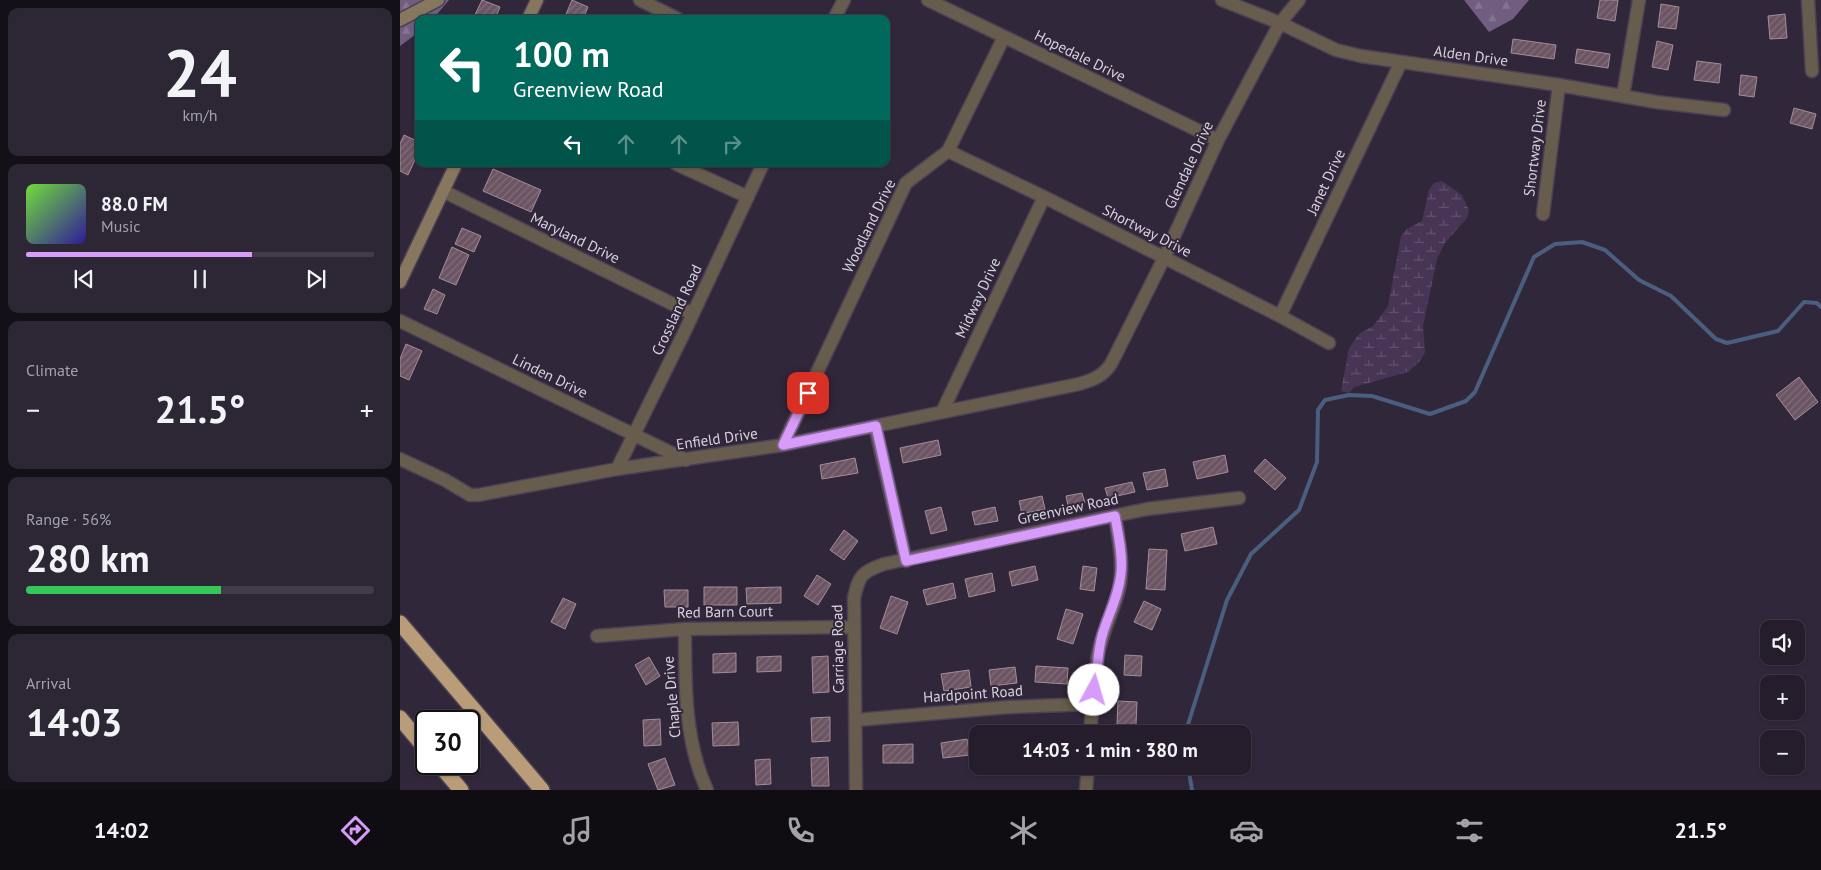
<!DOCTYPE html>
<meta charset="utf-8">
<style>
body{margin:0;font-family:"PT Sans",sans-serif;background:#2d2634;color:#f1f3f6;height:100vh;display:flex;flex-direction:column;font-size:19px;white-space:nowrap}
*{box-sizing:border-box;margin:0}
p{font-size:16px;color:#a3a2a9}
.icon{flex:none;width:28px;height:28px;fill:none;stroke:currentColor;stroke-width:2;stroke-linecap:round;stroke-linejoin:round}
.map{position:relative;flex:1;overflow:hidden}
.details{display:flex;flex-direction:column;gap:8px;padding:8px;background:#141018;width:400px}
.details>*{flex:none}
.top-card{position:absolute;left:15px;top:15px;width:475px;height:152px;border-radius:10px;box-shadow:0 1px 4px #0004,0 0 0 1px #423b48;background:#00695c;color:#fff;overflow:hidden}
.controls{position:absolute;left:1360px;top:620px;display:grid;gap:10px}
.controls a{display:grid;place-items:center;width:45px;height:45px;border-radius:10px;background:#251d2c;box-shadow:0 1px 4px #0004,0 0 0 1px #423b48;font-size:25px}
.speed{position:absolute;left:15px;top:710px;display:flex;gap:10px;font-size:25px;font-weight:700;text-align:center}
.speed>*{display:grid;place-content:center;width:65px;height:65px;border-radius:50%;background:#251d2c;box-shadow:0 1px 4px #0004,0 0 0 1px #423b48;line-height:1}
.speed .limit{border:2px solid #111;border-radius:8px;background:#fff;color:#111}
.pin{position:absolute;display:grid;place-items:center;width:42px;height:42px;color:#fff;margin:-21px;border-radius:10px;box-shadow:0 2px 8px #0006}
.me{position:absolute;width:55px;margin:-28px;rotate:6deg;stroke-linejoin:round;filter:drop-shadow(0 0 4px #0008)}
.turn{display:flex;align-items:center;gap:18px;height:105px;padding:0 15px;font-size:22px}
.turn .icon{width:65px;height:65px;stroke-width:2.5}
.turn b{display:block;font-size:35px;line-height:42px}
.lanes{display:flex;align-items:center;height:48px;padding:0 15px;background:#0003;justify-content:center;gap:25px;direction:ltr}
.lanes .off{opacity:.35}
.big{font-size:38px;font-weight:700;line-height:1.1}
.details .tile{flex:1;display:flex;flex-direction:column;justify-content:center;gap:8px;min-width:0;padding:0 18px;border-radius:10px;background:#2d2634}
.details .dial{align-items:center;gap:0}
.dial b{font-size:65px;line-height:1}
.song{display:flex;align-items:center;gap:15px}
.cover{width:60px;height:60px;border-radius:8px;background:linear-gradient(135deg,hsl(100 70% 55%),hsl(250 70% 35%))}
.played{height:5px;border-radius:2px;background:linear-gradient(90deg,#d79bf9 65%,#423b48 65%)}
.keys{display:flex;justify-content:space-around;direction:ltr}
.heat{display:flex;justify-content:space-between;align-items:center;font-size:28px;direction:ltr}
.charge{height:8px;border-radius:4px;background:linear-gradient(90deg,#34c759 56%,#423b48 0)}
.trip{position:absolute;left:569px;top:725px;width:282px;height:50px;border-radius:10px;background:#251d2c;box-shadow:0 1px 4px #0004,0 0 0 1px #423b48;font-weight:700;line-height:50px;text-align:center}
.menu{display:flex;height:80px;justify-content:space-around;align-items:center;background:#0f0c12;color:#a3a2a9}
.menu .icon{width:35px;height:35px}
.menu .active{color:#d79bf9}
.menu b{font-size:22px;color:#f1f3f6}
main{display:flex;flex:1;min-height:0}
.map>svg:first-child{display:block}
.forest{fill:url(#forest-firs)}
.wetland{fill:url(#wetland-marsh)}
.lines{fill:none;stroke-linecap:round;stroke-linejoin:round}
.stream{stroke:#4a5e7f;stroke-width:4}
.building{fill:url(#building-hatch);stroke:#a58c9a}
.street-casing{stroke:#4c4254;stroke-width:15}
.secondary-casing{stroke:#4c4254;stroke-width:15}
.highway-casing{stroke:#4c4254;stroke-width:18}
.street{stroke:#675c4d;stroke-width:12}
.secondary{stroke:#88775f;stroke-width:12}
.highway{stroke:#b89d78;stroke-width:15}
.route-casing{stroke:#8c65a2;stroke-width:12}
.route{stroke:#d79bf9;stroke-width:9}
.labels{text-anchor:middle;stroke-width:4;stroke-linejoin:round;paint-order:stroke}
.street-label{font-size:15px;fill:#d8d1de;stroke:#31273a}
</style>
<main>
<section class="details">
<div class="tile dial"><b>24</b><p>km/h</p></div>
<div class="tile">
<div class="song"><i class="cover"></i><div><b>88.0 FM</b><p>Music</p></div></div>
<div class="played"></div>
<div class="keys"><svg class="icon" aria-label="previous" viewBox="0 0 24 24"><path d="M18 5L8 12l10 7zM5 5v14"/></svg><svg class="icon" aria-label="pause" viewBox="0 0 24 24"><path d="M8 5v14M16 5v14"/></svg><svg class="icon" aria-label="next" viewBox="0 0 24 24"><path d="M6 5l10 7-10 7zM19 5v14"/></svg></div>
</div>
<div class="tile"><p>Climate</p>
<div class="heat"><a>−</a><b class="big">21.5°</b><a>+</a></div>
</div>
<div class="tile"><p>Range · 56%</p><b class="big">280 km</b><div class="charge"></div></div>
<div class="tile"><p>Arrival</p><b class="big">14:03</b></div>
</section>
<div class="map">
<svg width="1421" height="790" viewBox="0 0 1421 790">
<defs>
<pattern id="forest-firs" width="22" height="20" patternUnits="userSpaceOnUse" patternTransform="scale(1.25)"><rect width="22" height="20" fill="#705d80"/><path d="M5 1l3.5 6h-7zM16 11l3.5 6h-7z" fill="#847392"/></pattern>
<pattern id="wetland-marsh" width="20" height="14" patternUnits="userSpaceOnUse" patternTransform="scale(1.25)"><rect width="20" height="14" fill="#483556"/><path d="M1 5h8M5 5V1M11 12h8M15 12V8" fill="none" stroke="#62516e"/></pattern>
<pattern id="building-hatch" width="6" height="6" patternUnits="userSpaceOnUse" patternTransform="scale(1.25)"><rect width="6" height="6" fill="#6c5562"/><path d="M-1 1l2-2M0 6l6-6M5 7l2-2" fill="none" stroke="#806c78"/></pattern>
</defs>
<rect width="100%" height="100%" fill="#31273a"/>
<path class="forest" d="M0,0h49l-16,19h-14v13l-19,14z
M1064,0h65l-16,19 -24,13z"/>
<path class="wetland" d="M1042,181l20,14 7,15 -2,8 -22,25 -8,16 -14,67 2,26 -4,8 -13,12 -54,15 -5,6 -8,-2 8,-43 10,-14 14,-8 15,-20 13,-70 6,-7 15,-8 7,-31 5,-7z"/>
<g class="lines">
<path class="stream" d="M785,734l42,-134 24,-46 48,-44 18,-48 1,-52 7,-10 24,-5 23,1 58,18 36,-13 9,-9 59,-135 21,-13 27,-2 23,8 34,30 32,16 45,43 11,4 51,-12 26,-29 13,1 4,4
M788,766l4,24"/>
</g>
<path class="building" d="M82,0l18,7 -5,12h-22z
M172,0l16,7 -5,12h-19z
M1200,0h18l-3,21 -18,-3z
M1261,4l18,3 -3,22 -18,-2z
M1385,14l2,24 -17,1 -2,-23z
M1113,39l43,6 -2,14 -43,-6z
M1257,41l16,4 -5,25 -16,-3z
M1177,49l33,5 -2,14 -33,-5z
M1297,61l24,3 -2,19 -25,-3z
M1341,75l16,2 -3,20 -15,-2z
M1394,108l22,6 -4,15 -22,-6z
M4,135l15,7v9l-11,24 -8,-4v-27z
M93,169l48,21 -10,22 -48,-21z
M62,228l19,8 -7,16 -19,-8z
M52,247l17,8 -13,30 -17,-7z
M33,289l12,6 -8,19 -13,-5z
M6,344l16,7 -13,29 -9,-4v-17z
M1399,377l19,25 -23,18 -19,-25z
M538,440l3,15 -38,8 -3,-15z
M825,455l3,17 -31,7 -4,-17z
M455,458l3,15 -36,6 -2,-14z
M865,459l21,19 -11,12 -21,-19z
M765,469l3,17 -21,4 -4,-17z
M732,482l3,10 -27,6 -3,-10z
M682,493l3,10 -17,3 -2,-10z
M642,496l3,13 -23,5 -3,-13z
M541,507l6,23 -16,4 -6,-23z
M595,507l3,14 -23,4 -3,-13z
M813,527l4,17 -32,7 -4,-17z
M444,530l14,11 -14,19 -14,-10z
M749,549l18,1 -2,40 -19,-1z
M635,566l3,14 -26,6 -3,-14z
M683,566l14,2 -3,23 -14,-2z
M592,573l3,18 -26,6 -4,-18z
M417,575l14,9 -13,21 -14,-9z
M553,583l3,15 -29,7 -4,-15z
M304,587h33v18h-33z
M381,587v16l-34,1 -1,-16z
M264,590h24v17h-23z
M491,596l17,6 -11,32 -17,-6z
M163,598l13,6 -11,25 -14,-7z
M744,601l17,8 -9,21 -18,-8z
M666,609l17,5 -10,30 -16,-5z
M336,653v19l-23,1v-19z
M725,655l17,1 -1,20 -17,-1z
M381,656v15l-24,1v-15z
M428,656l1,36 -16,1 -1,-36z
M249,657l11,19 -14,9 -11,-20z
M636,666l32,2 -1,16 -32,-2z
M615,667l2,16 -26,3 -2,-16z
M569,670l2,17 -27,4 -3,-17z
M718,701l19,1 -1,23 -19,-1z
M430,717v24l-18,1 -1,-24z
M260,719l1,26 -17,1 -1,-26z
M338,722l1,23 -26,1 -1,-23z
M567,739l3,16 -27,3 -2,-15z
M513,744v19h-30v-18z
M428,757l1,29h-17l-1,-28z
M265,758l10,27 -17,5 -10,-26z
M370,759l1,25 -15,1 -1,-25z
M714,766h20v7l-20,-1z"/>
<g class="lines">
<defs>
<path id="street" d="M240,0l38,19
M528,0l290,140
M822,0l58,23 56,27 25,6 198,29 97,17 68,8
M1408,0l4,71
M434,19l10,-19
M1223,96l16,-96
M548,151l96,46 236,119 49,27
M276,164l72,33
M43,191l250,123
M1143,214l16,-129
M880,316l121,-254
M0,321l286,139
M542,412l102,-215
M475,426l31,135
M383,445l123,-262 42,-32 56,-114
M0,459l45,21 25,15h8l139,-26 166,-24 296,-61c14,-4 24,-8 32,-20l53,-106 54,-118 62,-117 19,-23
M217,469l67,-136 79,-169
M285,629c0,53 -1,111 22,161
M197,636l88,-7 169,-2
M456,720l153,-13 83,-3
M690,734c1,-20 5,-38 7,-57 1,-8 -1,-16 1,-23 4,-20 12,-36 18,-55 10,-27 3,-56 -1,-83
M456,790l-2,-192c5,-22 7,-26 30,-34l263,-55 92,-11
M686,790l2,-24"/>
<path id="secondary" d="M128,19l9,-19
M0,20l38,-20
M0,282l56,-118"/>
<path id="highway" d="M0,623l142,167
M0,718l26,31
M39,764l22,26"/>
</defs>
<use href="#street" class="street-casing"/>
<use href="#secondary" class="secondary-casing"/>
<use href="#highway" class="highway-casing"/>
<use href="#street" class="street"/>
<use href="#secondary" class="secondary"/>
<use href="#highway" class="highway"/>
</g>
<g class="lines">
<defs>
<path id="route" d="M408,393l-25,52 93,-19 30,135 209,-45c3,18 8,38 6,57 -2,23 -13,42 -19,63 -5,18 -4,36 -8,54"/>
</defs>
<use href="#route" class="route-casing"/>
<use href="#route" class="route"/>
</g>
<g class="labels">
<g class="street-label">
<text transform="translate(680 56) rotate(26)" y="5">Hopedale Drive</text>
<text transform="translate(1071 56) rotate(8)" y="5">Alden Drive</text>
<text transform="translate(1135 148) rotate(-83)" y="5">Shortway Drive</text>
<text transform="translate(789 165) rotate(-65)" y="5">Glendale Drive</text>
<text transform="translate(926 182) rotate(-65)" y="5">Janet Drive</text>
<text transform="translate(469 226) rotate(-64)" y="5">Woodland Drive</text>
<text transform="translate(747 231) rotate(27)" y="5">Shortway Drive</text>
<text transform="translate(175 238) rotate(26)" y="5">Maryland Drive</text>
<text transform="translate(578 298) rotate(-65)" y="5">Midway Drive</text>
<text transform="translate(277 310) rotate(-65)" y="5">Crossland Road</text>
<text transform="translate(150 376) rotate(26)" y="5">Linden Drive</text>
<text transform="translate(317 439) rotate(-8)" y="5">Enfield Drive</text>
<text transform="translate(668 509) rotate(-12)" y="5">Greenview Road</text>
<text transform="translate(325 612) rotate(-1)" y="5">Red Barn Court</text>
<text transform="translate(438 649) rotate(-91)" y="5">Carriage Road</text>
<text transform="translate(573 694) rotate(-4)" y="5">Hardpoint Road</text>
<text transform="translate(272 697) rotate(-95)" y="5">Chaple Drive</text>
</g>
</g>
</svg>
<div class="controls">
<a><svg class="icon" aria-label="sound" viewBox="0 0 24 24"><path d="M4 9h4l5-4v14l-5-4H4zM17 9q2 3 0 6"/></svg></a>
<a>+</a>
<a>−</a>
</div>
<div class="speed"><div class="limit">30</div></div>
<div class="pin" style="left:408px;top:393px;background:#d93025"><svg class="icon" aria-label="arrive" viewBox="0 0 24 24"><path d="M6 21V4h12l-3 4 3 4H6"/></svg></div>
<svg class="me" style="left:694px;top:690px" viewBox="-20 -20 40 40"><circle r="19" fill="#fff"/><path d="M0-13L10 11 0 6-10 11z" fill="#d79bf9"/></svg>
<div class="trip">14:03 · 1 min · 380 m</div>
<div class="top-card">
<div class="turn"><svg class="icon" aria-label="left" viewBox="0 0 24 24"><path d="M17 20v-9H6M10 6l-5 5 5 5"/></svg><div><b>100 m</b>Greenview Road</div></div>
<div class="lanes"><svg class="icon" aria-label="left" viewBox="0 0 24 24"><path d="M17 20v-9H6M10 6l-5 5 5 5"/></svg><svg class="icon off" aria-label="ahead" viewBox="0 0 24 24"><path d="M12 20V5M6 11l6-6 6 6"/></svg><svg class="icon off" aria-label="ahead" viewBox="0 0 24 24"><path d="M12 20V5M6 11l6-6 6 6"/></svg><svg class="icon off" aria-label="right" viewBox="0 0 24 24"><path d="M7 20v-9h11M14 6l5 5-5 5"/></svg></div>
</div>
</div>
</main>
<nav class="menu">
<b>14:02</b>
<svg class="icon active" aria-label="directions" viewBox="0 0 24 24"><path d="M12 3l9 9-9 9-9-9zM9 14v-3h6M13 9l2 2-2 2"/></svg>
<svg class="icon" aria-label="music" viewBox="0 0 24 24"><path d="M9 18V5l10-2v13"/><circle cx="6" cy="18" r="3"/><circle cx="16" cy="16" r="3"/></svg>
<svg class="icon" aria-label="phone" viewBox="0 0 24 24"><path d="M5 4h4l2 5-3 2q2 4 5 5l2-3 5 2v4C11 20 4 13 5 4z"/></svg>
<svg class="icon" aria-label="climate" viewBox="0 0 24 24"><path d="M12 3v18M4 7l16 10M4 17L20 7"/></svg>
<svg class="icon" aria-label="car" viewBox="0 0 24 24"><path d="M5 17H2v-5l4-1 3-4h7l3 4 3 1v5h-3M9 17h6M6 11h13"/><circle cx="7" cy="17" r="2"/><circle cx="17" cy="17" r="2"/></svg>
<svg class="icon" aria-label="filters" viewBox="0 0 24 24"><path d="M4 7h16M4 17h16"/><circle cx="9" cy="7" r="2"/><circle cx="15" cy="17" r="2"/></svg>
<b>21.5°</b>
</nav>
